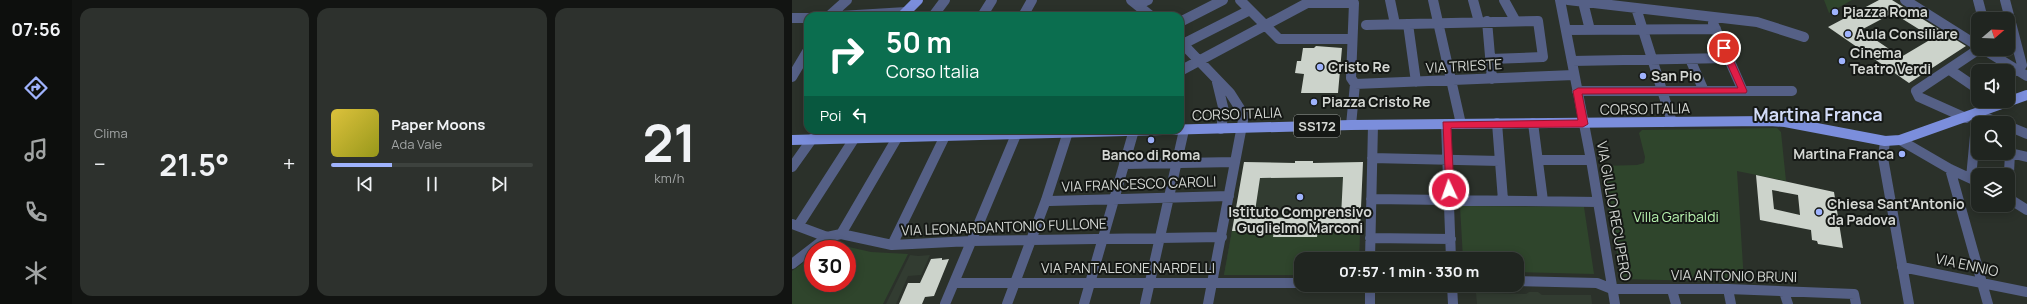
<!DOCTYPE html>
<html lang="it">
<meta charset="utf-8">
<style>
body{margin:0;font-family:Manrope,sans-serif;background:#2d312d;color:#f1f3f6;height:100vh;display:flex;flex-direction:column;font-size:15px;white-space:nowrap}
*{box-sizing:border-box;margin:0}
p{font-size:13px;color:#a2a5a5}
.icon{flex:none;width:22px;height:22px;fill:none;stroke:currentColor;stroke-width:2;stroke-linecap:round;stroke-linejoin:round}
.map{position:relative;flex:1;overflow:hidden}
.panel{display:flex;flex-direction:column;gap:8px;padding:8px;background:#121412;width:720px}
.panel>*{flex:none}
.guide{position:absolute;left:12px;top:12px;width:380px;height:122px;border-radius:12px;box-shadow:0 2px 10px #0003,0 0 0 1px #3d423e;background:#0b6e4f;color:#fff;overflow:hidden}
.needle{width:26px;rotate:71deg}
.fabs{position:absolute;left:1179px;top:12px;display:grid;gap:8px}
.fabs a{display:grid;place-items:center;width:44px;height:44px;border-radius:8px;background:#202520;box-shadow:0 2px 10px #0003,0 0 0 1px #3d423e;font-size:20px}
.speed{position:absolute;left:12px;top:240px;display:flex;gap:8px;font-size:20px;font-weight:700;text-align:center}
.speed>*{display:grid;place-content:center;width:52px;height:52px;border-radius:50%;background:#202520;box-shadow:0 2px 10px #0003,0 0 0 1px #3d423e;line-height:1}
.speed .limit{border:6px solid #d22;background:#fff;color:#111}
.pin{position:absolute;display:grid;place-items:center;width:34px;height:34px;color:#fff;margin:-17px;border:2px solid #fff;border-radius:50%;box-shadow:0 1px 4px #0007}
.me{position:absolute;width:44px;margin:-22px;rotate:357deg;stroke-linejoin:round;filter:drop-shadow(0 0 3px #0008)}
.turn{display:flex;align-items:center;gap:14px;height:84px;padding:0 16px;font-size:18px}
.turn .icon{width:52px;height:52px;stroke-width:2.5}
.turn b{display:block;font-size:28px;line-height:34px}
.then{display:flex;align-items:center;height:38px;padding:0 16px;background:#0003;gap:8px;font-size:15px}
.big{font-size:30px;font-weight:700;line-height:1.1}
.panel .card{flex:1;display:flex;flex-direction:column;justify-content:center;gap:6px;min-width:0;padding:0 14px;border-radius:12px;background:#2d312d}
.panel .dial{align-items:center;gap:0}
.dial b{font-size:52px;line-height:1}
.song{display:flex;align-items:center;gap:12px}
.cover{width:48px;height:48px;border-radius:6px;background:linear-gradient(135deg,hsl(50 70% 55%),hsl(60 70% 35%))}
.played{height:4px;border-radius:2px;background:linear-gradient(90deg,#9fb3fd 30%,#3d423e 30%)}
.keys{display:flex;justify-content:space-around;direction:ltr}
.heat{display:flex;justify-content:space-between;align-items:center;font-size:22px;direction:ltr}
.panel .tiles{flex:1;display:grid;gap:8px;grid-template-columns:repeat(3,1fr)}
.trip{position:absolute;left:502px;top:252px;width:230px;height:40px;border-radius:12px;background:#202520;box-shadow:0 2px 10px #0003,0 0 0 1px #3d423e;font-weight:700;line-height:40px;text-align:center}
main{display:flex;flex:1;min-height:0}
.dock{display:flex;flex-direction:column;width:72px;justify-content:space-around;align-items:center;background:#0d0f0d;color:#a2a5a5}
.dock .icon{width:28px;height:28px}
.dock .selected{color:#9fb3fd}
.dock b{font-size:18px;color:#f1f3f6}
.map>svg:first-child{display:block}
.built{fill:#323c31}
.green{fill:#2f452c}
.building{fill:#ccd3cb;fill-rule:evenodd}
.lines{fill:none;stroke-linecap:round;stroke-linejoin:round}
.minor{stroke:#556086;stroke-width:10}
.major{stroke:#7b8edc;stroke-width:10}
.route{fill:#e11d48;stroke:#92132f}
.poi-dot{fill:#9fb3fd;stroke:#151815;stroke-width:1.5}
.labels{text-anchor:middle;stroke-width:4;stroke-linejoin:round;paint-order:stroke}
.shield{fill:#151815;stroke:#9b9e9a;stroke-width:1}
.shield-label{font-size:13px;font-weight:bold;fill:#d4d7d3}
.poi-label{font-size:14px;font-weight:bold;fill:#d4d7d3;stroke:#151815;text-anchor:start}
.street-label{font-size:14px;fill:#d4d7d3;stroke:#151815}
.park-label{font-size:14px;fill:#baf6b1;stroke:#151815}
.district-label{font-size:18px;font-weight:bold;fill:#d2dbf7;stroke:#151815}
</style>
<main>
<nav class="dock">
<b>07:56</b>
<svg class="icon selected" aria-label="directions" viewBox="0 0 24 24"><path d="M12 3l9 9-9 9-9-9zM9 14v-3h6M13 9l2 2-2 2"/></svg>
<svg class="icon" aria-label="music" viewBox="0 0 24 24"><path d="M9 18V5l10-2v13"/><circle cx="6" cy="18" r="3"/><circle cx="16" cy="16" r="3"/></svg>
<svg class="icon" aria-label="phone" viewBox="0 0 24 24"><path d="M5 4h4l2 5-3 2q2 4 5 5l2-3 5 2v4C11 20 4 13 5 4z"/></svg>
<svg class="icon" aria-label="climate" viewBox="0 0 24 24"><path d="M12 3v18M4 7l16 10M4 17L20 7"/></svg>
</nav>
<section class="panel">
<div class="tiles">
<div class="card"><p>Clima</p>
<div class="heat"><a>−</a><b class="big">21.5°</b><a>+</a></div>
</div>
<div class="card">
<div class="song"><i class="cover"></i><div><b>Paper Moons</b><p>Ada Vale</p></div></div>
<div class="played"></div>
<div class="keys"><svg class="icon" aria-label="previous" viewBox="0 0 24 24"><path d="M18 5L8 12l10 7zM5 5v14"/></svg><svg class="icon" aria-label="pause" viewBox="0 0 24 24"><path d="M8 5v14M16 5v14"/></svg><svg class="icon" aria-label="next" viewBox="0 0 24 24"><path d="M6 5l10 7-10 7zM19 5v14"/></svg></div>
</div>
<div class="card dial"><b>21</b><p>km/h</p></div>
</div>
</section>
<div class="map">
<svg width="1235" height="304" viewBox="0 0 1235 304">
<rect width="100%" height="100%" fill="#2b312a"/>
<path class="built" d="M503,161h18v2l50,-1 -4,97h-58v16h-77l20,-113 50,1z
M118,255l8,1 12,-1 -9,20 -13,1 -12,28h-10z
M737,292h9l4,3h49l1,9h-115l-1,-11 50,1z"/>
<path class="green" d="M1032,0h28l-23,13z
M985,128l4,4 5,49 -49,-10 7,111 -122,-3 -22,-113 37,-1 7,-2 1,-6 -6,-24 3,-3z
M668,206l124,1 10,67 -77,-2v-13h-54z
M568,230l-1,29h-58v16h-77l8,-44z
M39,243l40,9 37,2 -25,50h-91v-33l21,-15v27h34v-34h-25z"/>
<path class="building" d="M1087,0h13l74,46 -57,37 -81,-56zM1101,13l40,25 -32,19 -40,-27z
M524,46l26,2 -4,45h-37l3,-19 -9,-1 2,-12h4l2,-13h11z
M503,161h18v2l50,-1 -3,68h-42l-1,7h-44l1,-6h-42l12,-69 51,1zM551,177l-2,40 -87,1 6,-40z
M964,175l78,17 9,56 -25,-4 -1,-3 -5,-1 -1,-10 -51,-10zM980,190l26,5 2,20 -26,-6z
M150,258v2l7,-1 -15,37 -9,1 -3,7h-23l9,-21h12l11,-24z"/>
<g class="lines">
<path class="minor" d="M339,0l20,16
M448,0l39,39h73
M598,0l5,24
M641,0l28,124
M681,0l6,22
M712,0l11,20
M768,0l31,160 24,144
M776,0l189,22 47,15
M1113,0l73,46
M1186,0l5,19
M1213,0l17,65 -4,6
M791,2l7,28
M345,5l11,-5
M844,8l36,114
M37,16l18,-16
M48,16l66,-4
M141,16l12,-16
M190,16l10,-16
M231,16l9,-16
M275,16h7
M0,18h16
M695,21l5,58
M388,22l43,-22
M921,23l30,68
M616,24l8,58
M574,25l172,-4 5,36 -53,2
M774,30l150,-1
M388,41l50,52 14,22 -36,189
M391,44l67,-34
M1191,49l44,27
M898,59l14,32
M780,61l156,-3
M1158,70l28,19
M388,71l127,-68h47
M0,77l16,-27
M425,82l7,29 -3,18
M563,84l219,-9
M785,91h215
M1174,118l-47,-21 -3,-6 63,-42
M705,123l6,77
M741,123l10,78
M654,124l5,135
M559,125l4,-41 -4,-6 3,-75 -2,-3
M1216,126l19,8
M1108,140l50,29 28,13
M1093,141l-2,17 26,146
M580,158l128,3
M746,160h53
M332,164l111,-2
M0,167l20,-28
M1158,169l38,135
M1179,178l6,-64 22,9
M1216,193l2,-40 17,4
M1216,198l19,12
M579,199l227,3
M258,201l179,-5
M0,224l35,13 14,-3 51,11 79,-4 251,-4
M6,226l56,-87
M49,234l56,-96
M578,238l81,1
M100,245l53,-109
M578,259l3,-134
M0,264l35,-27
M1110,267l125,25
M725,281l80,2 15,6h116l126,5 2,10
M163,283h346
M578,285v19
M660,285l1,19
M936,289l3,15
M880,290l4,14
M992,292l4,12
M153,304l73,-174
M215,304l39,-104 22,-68
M292,304l50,-174
M353,304l39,-174"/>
<path class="major" d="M110,16l16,-16
M0,140l559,-15 418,-4 16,1 100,19 15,-1 127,-45"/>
</g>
<path class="route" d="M929,46h6l1,2 19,43 -1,2 -164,1 6,30 -5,3 -132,1 3,62 -1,2h-7l-3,-70 135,-2 -5,-29 5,-3h160l-18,-40z"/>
<g class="poi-dot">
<circle cx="1043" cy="12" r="4"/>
<circle cx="1056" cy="34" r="4"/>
<circle cx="1050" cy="61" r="4"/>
<circle cx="528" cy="67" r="4"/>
<circle cx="851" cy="76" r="4"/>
<circle cx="522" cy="102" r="4"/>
<circle cx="359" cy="140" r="4"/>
<circle cx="1110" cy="154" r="4"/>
<circle cx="508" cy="197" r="4"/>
<circle cx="1027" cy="212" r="4"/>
</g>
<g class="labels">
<rect class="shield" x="502" y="115" width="46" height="22" rx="3"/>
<g class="shield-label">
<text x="525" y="131">SS172</text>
</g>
<g class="poi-label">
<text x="1051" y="17">Piazza Roma</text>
<text x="1064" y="39">Aula Consiliare</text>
<text x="1058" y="58">Cinema<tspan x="1058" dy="16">Teatro Verdi</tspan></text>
<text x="536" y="72">Cristo Re</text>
<text x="859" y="81">San Pio</text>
<text x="530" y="107">Piazza Cristo Re</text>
<text x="1102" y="159" text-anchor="end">Martina Franca</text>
<text x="359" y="160" text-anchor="middle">Banco di Roma</text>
<text x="1035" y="209">Chiesa Sant'Antonio<tspan x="1035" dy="16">da Padova</tspan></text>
<text x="508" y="217" text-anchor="middle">Istituto Comprensivo<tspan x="508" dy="16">Guglielmo Marconi</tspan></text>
</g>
<g class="street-label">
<text transform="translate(672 66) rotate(-3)" y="5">VIA TRIESTE</text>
<text transform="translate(853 109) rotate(-1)" y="5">CORSO ITALIA</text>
<text transform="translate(445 114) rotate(-2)" y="5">CORSO ITALIA</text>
<text transform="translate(347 184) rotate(-2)" y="5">VIA FRANCESCO CAROLI</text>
<text transform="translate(822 211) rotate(80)" y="5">VIA GIULIO RECUPERO</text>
<text transform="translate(212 227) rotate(-2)" y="5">VIA LEONARDANTONIO FULLONE</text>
<text transform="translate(1175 265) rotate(12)" y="5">VIA ENNIO</text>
<text x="336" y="273">VIA PANTALEONE NARDELLI</text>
<text transform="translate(942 276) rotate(1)" y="5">VIA ANTONIO BRUNI</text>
</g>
<g class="park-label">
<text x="884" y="222">Villa Garibaldi</text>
</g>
<g class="district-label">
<text x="1026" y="121">Martina Franca</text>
</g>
</g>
</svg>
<div class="fabs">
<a><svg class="needle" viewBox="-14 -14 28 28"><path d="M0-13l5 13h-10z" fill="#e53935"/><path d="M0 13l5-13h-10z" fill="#a2a5a5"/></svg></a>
<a><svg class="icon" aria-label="sound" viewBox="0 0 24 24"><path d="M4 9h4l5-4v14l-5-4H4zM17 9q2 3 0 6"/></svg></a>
<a><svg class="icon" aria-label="search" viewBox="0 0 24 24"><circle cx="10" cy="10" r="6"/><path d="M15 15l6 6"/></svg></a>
<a><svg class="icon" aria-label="layers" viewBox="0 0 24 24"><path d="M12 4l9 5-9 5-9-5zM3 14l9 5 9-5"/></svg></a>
</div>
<div class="speed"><div class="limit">30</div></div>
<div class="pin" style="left:932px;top:48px;background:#d93025"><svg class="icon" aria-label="arrive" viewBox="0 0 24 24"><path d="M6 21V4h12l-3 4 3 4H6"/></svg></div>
<svg class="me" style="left:657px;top:190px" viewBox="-20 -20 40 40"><circle r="17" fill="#e11d48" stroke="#fff" stroke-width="3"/><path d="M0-11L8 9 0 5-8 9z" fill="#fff"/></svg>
<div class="trip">07:57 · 1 min · 330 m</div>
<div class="guide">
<div class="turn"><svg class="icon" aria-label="right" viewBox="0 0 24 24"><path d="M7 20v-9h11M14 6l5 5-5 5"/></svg><div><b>50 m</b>Corso Italia</div></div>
<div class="then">Poi<svg class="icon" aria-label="left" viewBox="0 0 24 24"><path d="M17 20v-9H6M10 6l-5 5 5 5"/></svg></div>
</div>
</div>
</main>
